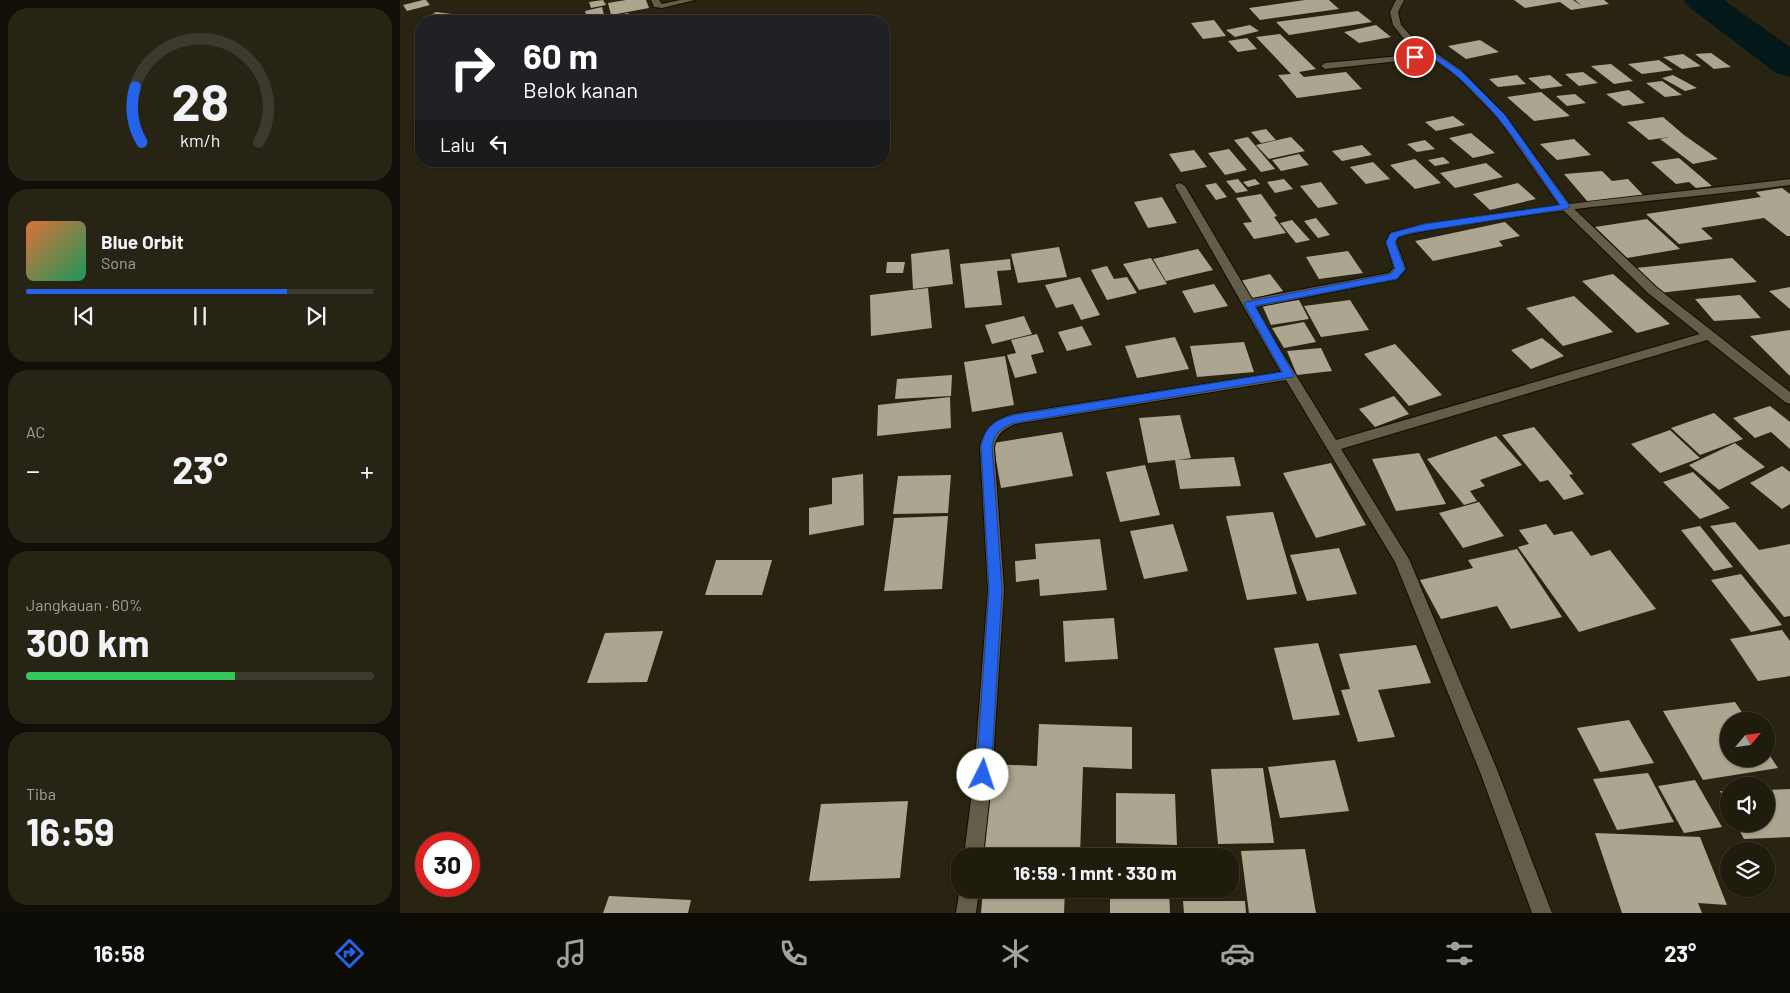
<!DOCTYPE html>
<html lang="id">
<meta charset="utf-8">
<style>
body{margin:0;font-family:Barlow,sans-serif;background:#272416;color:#f1f3f6;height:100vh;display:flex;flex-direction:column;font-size:19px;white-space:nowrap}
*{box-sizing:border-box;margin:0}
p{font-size:16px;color:#a1a19d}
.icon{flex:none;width:28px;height:28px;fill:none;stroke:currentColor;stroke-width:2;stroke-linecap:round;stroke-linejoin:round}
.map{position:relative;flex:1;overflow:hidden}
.side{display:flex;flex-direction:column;gap:8px;padding:8px;background:#110f07;width:400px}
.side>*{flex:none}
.guide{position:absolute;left:15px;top:15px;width:475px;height:152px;border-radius:20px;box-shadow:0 1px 4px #0004,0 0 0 1px #3c392e;background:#202124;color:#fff;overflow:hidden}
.needle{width:32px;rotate:61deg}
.fabs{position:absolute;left:1320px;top:712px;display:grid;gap:10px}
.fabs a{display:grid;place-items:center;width:55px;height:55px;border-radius:50%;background:#1f1b0d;box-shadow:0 1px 4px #0004,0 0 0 1px #3c392e;font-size:25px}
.speed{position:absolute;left:15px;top:832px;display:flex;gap:10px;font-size:25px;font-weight:700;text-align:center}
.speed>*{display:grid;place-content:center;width:65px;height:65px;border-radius:50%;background:#1f1b0d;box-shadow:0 1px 4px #0004,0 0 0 1px #3c392e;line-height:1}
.speed .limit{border:8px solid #d22;background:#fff;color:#111}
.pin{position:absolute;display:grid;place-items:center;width:42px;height:42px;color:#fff;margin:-21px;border:2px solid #fff;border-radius:50%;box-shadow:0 1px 5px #0007}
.me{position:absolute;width:55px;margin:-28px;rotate:4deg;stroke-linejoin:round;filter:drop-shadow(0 0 4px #0008)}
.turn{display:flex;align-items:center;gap:18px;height:105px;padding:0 25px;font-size:22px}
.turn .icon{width:65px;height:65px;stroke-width:2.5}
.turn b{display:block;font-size:35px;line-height:42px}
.then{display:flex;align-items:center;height:48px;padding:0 25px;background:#0003;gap:10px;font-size:19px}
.big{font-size:38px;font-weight:700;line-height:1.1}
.side .widget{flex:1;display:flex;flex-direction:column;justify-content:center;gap:8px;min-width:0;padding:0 18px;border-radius:20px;background:#272416}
.side .dial{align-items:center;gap:0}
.dial svg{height:130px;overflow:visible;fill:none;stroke:#3c392e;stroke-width:7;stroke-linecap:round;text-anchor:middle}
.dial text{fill:#f1f3f6;stroke:none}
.song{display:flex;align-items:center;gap:15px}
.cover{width:60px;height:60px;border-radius:8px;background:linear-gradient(135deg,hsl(20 70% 55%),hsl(150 70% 35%))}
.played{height:5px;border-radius:2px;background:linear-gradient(90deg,#2563eb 75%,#3c392e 75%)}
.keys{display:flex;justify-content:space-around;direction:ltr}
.heat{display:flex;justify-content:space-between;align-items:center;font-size:28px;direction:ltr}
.charge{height:8px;border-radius:4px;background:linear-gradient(90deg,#34c759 60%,#3c392e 0)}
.trip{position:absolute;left:551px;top:848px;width:288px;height:50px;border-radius:20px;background:#1f1b0d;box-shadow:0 1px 4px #0004,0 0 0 1px #3c392e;font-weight:700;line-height:50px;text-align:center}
.tab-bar{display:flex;height:80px;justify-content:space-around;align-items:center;background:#0c0b05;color:#a1a19d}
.tab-bar .icon{width:35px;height:35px}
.tab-bar .on{color:#2563eb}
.tab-bar b{font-size:22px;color:#f1f3f6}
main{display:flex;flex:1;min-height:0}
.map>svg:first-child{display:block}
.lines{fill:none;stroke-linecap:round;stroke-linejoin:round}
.river{fill:#031919;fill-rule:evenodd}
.building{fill:#aca58f}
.service-casing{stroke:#120d00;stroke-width:2}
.minor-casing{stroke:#120d00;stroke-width:2}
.tertiary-casing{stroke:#120d00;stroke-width:2}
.service{fill:#645d49;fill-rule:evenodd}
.minor{fill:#645d49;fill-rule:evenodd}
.tertiary{fill:#645d49;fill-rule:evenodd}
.route{fill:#2563eb;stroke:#184099}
</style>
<main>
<section class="side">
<div class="widget dial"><svg viewBox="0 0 100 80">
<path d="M14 69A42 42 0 1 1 86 69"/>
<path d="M14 69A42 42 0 0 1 10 35" stroke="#2563eb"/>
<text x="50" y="56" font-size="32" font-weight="700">28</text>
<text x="50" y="72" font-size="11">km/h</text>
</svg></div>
<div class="widget">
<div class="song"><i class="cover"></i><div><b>Blue Orbit</b><p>Sona</p></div></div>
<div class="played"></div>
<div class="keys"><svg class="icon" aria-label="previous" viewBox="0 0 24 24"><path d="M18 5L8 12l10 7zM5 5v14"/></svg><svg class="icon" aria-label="pause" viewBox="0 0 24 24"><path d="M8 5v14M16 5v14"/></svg><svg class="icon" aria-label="next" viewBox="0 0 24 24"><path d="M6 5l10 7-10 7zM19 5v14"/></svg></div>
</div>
<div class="widget"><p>AC</p>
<div class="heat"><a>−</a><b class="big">23°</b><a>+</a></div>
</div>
<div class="widget"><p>Jangkauan · 60%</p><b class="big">300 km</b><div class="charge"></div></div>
<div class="widget"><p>Tiba</p><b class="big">16:59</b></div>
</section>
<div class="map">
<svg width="1390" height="913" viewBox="0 0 1390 913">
<rect width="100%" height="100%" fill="#292411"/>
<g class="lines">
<path class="river" d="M1284,0h40l66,47v30l-14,-4 -87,-66z"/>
</g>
<path class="building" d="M23,0h3l4,5 -23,6 -4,-6z
M203,0l3,5 -15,3 -2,-6z
M226,0h20l3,8 -38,7 -3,-12z
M905,0h24l10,9 -79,11 -11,-12z
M1114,0h59l9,6 -7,-6h29l5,4 -38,6 -11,-8 -35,6z
M202,7l3,12 -17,2 -3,-10z
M958,11l14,11 -83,13 -13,-13z
M36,12l23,3 -10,6h-27z
M228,13l3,8h-22l-2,-3z
M79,15l3,6h-24z
M814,20l12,16 -23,3 -12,-16z
M850,25l9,6 -24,6 -9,-7z
M976,25l15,12 -32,6 -15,-11z
M880,34l36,35 -17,3 5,5 42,-5 16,17 -65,9 -19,-23 13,-1 -35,-37z
M847,38l10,11 -19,3 -10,-11z
M1080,40l19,12 -33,7 -18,-13z
M1311,53l20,14 -17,2 -19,-15z
M1283,54l18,12 -19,3 -19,-12z
M1259,60l14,10 -31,4 -14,-10z
M1211,64l22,17 -19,3 -23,-18z
M1183,72l15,11 -19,3 -14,-12z
M1117,75l9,9 -28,3 -9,-8z
M1150,75l13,11 -22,3 -13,-11z
M1273,75l24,13 -12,3 -23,-13z
M1262,81l20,14 -17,2 -19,-14z
M1229,90l16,13 -22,3 -17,-12z
M1141,92l29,24 -36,5 -27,-24z
M1175,94l11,9 -19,3 -11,-10z
M1053,116l12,9 -29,6 -11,-9z
M1263,117l21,18 34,24 -25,5 -33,-25 9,-2 -20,3 -22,-18z
M866,129l10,11 -15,3 -10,-11z
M1071,133l24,20 -22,5 -24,-20z
M848,137l27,32 -14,3 -27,-32z
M891,137l14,14 -36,8 -13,-14z
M1174,139l17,16 -34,5 -17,-16z
M1025,140l10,9 -18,3 -10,-8z
M962,145l10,10 -30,6 -10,-10z
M829,149l18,21 -22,5 -17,-22z
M794,150l13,17 -26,5 -12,-18z
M899,154l10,11 -28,6 -9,-11z
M1043,157l7,6 -15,3 -7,-6z
M1279,158l33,28 -16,2 -7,-6 -13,2 -25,-22z
M1015,159l26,24 -26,6 -25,-24z
M973,162l17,17 -24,5 -16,-17z
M1086,163l17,14 -48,11 -15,-15z
M1202,171l10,10 16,-2 16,17 -56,6 -24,-28z
M838,179l10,12 -12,2 -10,-12z
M855,179l5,5 -12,3 -5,-5z
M884,179l9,10 -18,4 -8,-11z
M921,182l17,22 -20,4 -18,-22z
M816,183l11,14 -11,3 -11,-15z
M1118,183l18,16 -46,11 -17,-16z
M1382,188l8,6v42h-3l-23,-18 -63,10 12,11 -34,5 -33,-30 115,-17 -5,-5z
M861,194l16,22 -3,1 12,16 -32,6 -11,-16 9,-1 -16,-24z
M762,197l15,26 -29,5 -14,-26z
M916,218l14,17 -12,3 -14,-17z
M1247,219l33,30 -53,9 -32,-31z
M892,220l18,20 -14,3 -16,-20z
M1105,222l15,14 -21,5 4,5 -70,15 -18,-20z
M659,247l8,30 -49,6 -7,-29z
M549,249l4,35 -40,5 -2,-35z
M798,249l15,21 -47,11 -13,-22z
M948,251l15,22 -44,6 -13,-22z
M751,258l16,26 -28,6 -16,-26z
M1332,258l25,24 -98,11 -23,-25z
M610,259l1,11 -14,1 5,34 -37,3 -5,-44z
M487,262h18l-2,11h-17z
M707,266l7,13 13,-2 10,16 -30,7 -16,-30z
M870,274l13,17 -31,8 -12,-18z
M1213,274l57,50 -33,9 -55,-52z
M680,277l20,38 -19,5 -8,-16 -17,4 -11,-23z
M814,284l14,22 -34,7 -12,-22z
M1390,287v22l-21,-18z
M528,288l4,40 -61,8 -1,-41z
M1340,295l21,23 -47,3 -19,-22z
M1174,296l39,36 -50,14 -37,-38z
M899,300l10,19 -38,6 -9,-20z
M950,300l19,30 -48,7 -17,-31z
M624,316l8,18 -40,10 -7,-19z
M904,322l12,20 -32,6 -12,-20z
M682,326l10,19 -25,6 -9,-19z
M1390,330v46l-40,-40z
M637,334l7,18 -13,3 6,18 -22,5 -8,-23 9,-2 -5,-13z
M775,337l14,32 -52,9 -12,-32z
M1142,338l22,18 -33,13 -20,-19z
M844,342l10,30 -57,5 -7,-31z
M995,344l47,51 -33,11 -45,-52z
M921,348l11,23 -35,4 -10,-24z
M605,356l9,49 -42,7 -8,-50z
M552,375l-1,21 -56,3 2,-20z
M994,396l15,18 -34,13 -16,-18z
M550,397l1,31 -74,8 1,-31z
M1370,406l20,16v27l-19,-17 -16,6 -22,-20z
M1314,413l29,26 -43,16 -29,-27z
M780,415l11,43 -14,2 57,-3 7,29 -61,3 -5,-29 -27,3 -9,-45z
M1134,427l39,47 -4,1 15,19 -20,6 -16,-20 -8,2 -38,-47z
M1270,430l30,28 -40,15 -29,-29z
M662,432l11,44 -72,12 -8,-45z
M1096,436l26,29 -42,15 5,6 -15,5 7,10 -13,4 -37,-46z
M1335,443l30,24 -46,23 -30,-25z
M1019,453l27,51 -50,7 -24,-52z
M931,463l35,62 -50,13 -33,-65z
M745,465l15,50 -40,7 -14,-50z
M1382,466l8,6v32l-8,5 -32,-26z
M1293,472l37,36 -30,11 -37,-37z
M463,474l1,51 -55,10v-27l23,-4v-26z
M551,475l-3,38 -55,1 5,-38z
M1079,502l25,34 -41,12 -24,-35z
M873,512l24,82 -50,6 -21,-84z
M548,516l-6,73 -58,2 10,-73z
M1335,522l24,28 31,-6v72l-6,1 -74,-91z
M773,524l15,47 -44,8 -14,-48z
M1146,524l8,11 18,-4 19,25 19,-6 46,59 -77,23 -61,-85 11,-3 -10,-14z
M1300,526l33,41 -19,4 -33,-41z
M700,539l7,51 -67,6 -1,-17 -23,3 -1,-21 21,-2 -1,-15z
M939,548l18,46 -50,7 -17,-46z
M1117,549l45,68 -51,12 -14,-23 -56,13 -21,-39 53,-12 -5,-8z
M316,560h56l-10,35h-57z
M1341,574l41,51 -31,7 -40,-52z
M714,618l4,41 -53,3 -2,-41z
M1382,630l8,11v35l-32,5 -28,-42z
M263,631l-16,51 -60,1 18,-50z
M918,643l22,72 -47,5 -19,-72z
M1016,645l15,38 -53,7 17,47 -37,5 -17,-52 9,-1 -11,-35z
M1335,702l13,19h-19v38h37v-9l12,18 -75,12 -40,-69z
M1229,720l25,43 -54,9 -23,-44z
M639,724l93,3v42l-49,-2 -3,89h-99l9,-92 47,2z
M935,760l14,51 -69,7 -12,-51z
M863,768l11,75 -56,1 -7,-75z
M1248,773l26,49 -57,8 -24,-51z
M1295,780l27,47 -38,6 -26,-47z
M1390,789v48l-46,2 -8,-15h30v-34z
M1320,791h9v17z
M716,793l59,1 2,51 -61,-2z
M508,801l-8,77 -91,3 12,-77z
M1195,833l105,4 27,68 -29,-2 4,10h-80z
M905,849l11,64h-67l-8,-62z
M583,889h82l-1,24h-83z
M710,889h59l1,24h-60z
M209,896l82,4 -3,13h-85z
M783,901h62l1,12h-62z"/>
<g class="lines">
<defs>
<path id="service" d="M1033,53l4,2 -1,2 -111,12 -4,-3 4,-3z"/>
<path id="minor" d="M251,0h8l3,4 18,-4h15l-33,8 -8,-1z
M1390,179v6c-92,12 -184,19 -276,32 -38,6 -78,10 -116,20l-2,5 10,27 -9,10 -141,28 9,18 71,115 374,-109 6,4 -2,3 -373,111 68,110 89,213 54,141h-20l-52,-141 -85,-210 -109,-182 -271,44c-12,5 -18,10 -21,23l10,143 -12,185 -9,81h-19l10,-81 14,-185 -8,-143c5,-19 14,-27 33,-33l268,-42 -106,-186 1,-2 4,-1 5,3 67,113 137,-26 5,-5 -8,-26 4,-9c42,-11 85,-16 128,-22 90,-13 181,-21 272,-32z
M560,887v2h19l-3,24h-20z"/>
<path id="tertiary" d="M996,0h8l-6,12 3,13 9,10 52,36 43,44 65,90 86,82 134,105v12l-5,-2 -137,-109 -86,-84 -63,-90 -43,-44 -52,-36 -11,-14 -3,-13z"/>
</defs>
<use href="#service" class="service-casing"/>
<use href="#minor" class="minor-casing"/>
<use href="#tertiary" class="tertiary-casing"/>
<use href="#service" class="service"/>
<use href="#minor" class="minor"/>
<use href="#tertiary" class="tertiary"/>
</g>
<path class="route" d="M1033,53l29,19 43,43 65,92 -4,2 -156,24 -12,4 -3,5 10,27 -8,10 -142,27 39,69 -1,2 -279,46c-13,5 -19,9 -22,23l10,144 -11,185 -2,5 -6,2 -5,-2 -2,-5 13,-185 -8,-144c5,-20 12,-25 32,-31l269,-43 -38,-68 2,-2 144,-28 5,-5 -9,-27 5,-9 33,-9 136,-19c-40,-58 -68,-106 -128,-148l-17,2 -3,-2z"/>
</svg>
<div class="fabs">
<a><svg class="needle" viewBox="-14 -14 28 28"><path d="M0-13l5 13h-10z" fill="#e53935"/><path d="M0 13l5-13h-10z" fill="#a1a19d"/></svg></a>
<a><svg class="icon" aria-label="sound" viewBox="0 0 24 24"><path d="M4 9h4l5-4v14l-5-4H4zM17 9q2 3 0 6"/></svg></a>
<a><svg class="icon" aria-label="layers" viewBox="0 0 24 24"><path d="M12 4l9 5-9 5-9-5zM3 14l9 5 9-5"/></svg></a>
</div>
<div class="speed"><div class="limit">30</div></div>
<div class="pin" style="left:1015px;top:57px;background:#d93025"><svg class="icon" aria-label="arrive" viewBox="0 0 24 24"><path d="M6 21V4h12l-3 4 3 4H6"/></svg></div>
<svg class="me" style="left:583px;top:775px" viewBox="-20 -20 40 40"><circle r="19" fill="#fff"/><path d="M0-13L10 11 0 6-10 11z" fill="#2563eb"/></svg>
<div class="trip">16:59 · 1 mnt · 330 m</div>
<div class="guide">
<div class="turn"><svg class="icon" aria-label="right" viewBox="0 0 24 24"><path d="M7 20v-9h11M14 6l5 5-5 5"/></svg><div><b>60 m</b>Belok kanan</div></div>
<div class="then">Lalu<svg class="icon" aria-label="left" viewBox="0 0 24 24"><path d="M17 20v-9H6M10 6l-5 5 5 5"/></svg></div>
</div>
</div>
</main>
<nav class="tab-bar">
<b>16:58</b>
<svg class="icon on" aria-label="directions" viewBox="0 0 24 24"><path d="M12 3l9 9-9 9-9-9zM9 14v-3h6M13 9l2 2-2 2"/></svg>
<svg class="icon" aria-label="music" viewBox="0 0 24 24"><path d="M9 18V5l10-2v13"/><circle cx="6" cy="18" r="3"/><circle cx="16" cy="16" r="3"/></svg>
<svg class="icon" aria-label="phone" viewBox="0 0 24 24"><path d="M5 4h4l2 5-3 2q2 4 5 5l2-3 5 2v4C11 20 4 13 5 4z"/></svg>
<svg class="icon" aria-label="climate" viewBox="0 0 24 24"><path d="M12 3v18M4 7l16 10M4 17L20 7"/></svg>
<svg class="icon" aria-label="car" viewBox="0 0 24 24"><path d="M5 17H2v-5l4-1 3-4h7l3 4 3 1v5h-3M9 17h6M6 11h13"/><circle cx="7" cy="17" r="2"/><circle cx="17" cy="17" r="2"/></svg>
<svg class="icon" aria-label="filters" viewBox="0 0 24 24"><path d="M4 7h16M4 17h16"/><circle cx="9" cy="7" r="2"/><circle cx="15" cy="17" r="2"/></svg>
<b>23°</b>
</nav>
